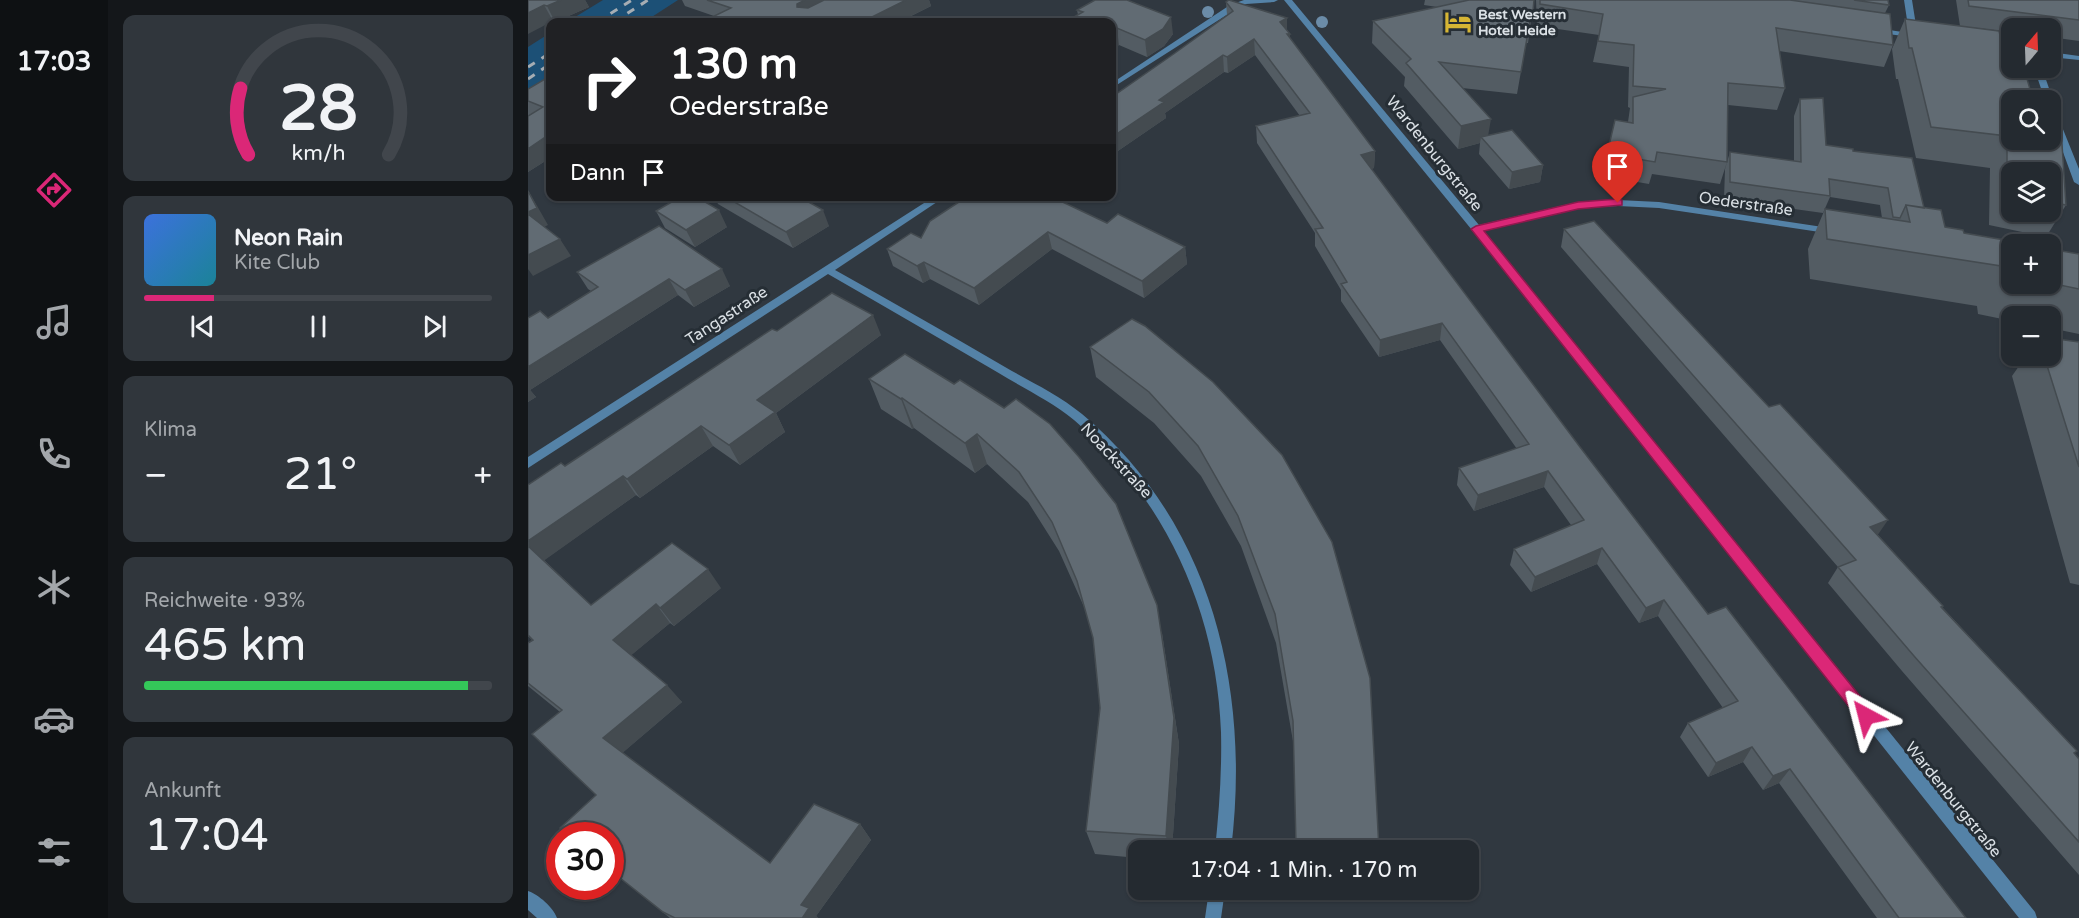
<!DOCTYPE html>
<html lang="de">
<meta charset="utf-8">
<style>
body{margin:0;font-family:"Varela Round",sans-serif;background:#30363c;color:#f1f3f6;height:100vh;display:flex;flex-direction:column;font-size:22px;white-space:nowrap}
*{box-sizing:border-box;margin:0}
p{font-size:20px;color:#a3a7ab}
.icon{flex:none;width:33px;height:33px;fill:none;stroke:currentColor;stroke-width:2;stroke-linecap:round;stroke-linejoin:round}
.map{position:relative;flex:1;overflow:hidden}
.drawer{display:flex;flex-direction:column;gap:15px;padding:15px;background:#14171a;width:420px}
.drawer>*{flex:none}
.top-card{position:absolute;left:18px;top:18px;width:570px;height:183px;border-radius:12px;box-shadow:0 2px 4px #0004,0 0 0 2px #41464c;background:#202124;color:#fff;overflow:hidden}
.needle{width:39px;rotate:19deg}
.buttons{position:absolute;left:1473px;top:18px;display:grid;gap:12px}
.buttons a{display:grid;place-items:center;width:60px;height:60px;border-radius:12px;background:#242a30;box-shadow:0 2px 4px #0004,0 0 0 2px #41464c;font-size:30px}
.speed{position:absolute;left:18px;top:822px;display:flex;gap:12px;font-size:30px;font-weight:700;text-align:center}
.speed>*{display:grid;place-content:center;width:78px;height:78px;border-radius:50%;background:#242a30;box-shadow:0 2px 4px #0004,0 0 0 2px #41464c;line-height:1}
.speed .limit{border:9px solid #d22;background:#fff;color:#111}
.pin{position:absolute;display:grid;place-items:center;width:51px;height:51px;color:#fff;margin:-62px -26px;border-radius:50% 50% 50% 0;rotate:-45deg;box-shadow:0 0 6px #0007}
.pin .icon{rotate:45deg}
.me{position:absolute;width:66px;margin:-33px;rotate:322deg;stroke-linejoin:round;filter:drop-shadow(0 0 4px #0008)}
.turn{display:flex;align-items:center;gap:21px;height:126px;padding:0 24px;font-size:27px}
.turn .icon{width:78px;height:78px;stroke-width:2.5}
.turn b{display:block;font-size:42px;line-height:51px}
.then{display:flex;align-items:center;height:57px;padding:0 24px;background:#0003;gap:12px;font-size:22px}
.big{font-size:45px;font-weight:600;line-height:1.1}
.drawer .card{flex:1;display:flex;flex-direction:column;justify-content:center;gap:9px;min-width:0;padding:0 21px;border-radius:12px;background:#30363c}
.drawer .dial{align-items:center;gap:0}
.dial svg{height:156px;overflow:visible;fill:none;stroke:#41464c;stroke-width:7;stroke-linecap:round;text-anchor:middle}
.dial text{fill:#f1f3f6;stroke:none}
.song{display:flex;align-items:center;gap:18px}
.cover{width:72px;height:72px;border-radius:9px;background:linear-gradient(135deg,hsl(220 70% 55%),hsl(190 70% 35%))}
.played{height:6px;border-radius:3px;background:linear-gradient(90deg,#db2777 20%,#41464c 20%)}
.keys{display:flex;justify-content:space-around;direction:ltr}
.heat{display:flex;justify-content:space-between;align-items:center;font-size:33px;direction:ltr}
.charge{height:9px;border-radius:4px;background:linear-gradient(90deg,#34c759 93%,#41464c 0)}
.trip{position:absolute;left:600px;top:840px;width:351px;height:60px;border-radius:12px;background:#242a30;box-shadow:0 2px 4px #0004,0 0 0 2px #41464c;font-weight:600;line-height:60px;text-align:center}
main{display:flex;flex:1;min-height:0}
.tab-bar{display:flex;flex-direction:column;width:108px;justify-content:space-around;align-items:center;background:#0e1113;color:#a3a7ab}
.tab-bar .icon{width:42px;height:42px}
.tab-bar .current{color:#db2777}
.tab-bar b{font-size:27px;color:#f1f3f6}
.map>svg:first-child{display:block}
.green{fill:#1c5076}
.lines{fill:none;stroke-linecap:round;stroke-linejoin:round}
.street{fill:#5482a7;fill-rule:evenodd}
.rail{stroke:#a6adb3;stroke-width:3;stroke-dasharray:8 8;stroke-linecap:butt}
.tree{fill:#6b8ca8}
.wall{fill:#535c63;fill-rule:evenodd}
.shaded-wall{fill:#444b50}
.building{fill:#616b73;stroke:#444b50;stroke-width:1.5}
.route{fill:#db2777;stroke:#8e194d;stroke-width:1.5}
.labels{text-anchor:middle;stroke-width:6;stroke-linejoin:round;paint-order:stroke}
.far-poi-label{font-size:14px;font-weight:bold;fill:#dbe1e6;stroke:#262e35;text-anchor:start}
.street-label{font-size:16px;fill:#dbe1e6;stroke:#262e35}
</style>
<main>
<nav class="tab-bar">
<b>17:03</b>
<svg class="icon current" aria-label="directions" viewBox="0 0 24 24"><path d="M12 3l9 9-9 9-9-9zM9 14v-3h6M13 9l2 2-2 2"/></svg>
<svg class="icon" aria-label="music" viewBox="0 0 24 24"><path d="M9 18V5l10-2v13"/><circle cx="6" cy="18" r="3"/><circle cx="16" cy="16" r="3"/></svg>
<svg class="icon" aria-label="phone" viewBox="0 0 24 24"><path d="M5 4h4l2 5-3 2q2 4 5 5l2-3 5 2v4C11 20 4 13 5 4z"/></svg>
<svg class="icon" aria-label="climate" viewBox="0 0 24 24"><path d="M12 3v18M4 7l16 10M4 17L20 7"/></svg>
<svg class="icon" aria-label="car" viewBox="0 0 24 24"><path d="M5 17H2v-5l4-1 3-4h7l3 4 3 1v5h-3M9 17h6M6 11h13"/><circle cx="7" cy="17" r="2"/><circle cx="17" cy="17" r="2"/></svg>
<svg class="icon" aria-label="filters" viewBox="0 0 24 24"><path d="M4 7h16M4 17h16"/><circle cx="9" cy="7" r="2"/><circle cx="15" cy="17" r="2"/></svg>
</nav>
<section class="drawer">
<div class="card dial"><svg viewBox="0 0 100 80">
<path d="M14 69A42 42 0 1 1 86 69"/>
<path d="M14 69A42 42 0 0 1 10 35" stroke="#db2777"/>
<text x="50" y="56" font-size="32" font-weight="700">28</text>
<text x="50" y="72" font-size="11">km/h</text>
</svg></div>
<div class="card">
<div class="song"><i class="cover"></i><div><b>Neon Rain</b><p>Kite Club</p></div></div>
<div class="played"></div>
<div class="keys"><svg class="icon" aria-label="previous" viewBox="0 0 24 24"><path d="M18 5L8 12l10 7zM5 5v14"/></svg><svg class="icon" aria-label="pause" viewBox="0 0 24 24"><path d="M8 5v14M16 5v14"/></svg><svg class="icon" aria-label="next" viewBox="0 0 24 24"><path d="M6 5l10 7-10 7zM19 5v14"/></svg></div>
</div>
<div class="card"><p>Klima</p>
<div class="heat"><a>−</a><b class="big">21°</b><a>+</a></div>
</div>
<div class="card"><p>Reichweite · 93%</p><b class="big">465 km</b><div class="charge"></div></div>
<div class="card"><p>Ankunft</p><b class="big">17:04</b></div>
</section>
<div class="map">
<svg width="1551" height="918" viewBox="0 0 1551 918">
<rect width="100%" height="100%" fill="#303840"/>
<path class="green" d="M75,0h75l-34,22h-77z
M22,33v53l-22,15v-54z"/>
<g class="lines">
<path class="street" d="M716,0h34l-4,2 -28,2 -10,5 -124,79v-5l118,-78z
M756,0h8l187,225 99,-23 40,-2 41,2 177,27 2,2 -5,3 -174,-26 -41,-2 -40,2 -95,22 552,682 2,6h-18l-534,-672z
M1376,0h8l6,38 -45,-6v-4h3l33,5z
M1458,44l26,2v5l-26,-3z
M1522,52l29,4v4l-29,-3z
M1506,68h8l11,32 -1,2 27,67v16l-5,-3 -24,-65v-17h-5z
M407,196h11l-111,74c57,32 114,64 170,97 26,15 54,28 77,47 130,109 169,274 149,436h-16c4,-39 7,-78 6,-118 -4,-120 -56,-234 -147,-312 -23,-19 -51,-32 -77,-48 -56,-33 -112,-65 -169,-98l-300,194v-11z
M681,890h16l-4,28h-16z
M0,891c11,4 25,16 29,27h-20l-9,-8z"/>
<path class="rail" d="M69,22l35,-22
M86,22l34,-22
M0,67l22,-14
M0,79l22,-15"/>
</g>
<g class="tree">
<circle cx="680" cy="12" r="6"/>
<circle cx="794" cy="22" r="6"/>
</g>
<path class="wall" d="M0,0h57l4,7 -34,15 -2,-1z
M154,0h247l2,6 -32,16h-197l12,-6 -29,-10z
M897,0h109l-6,43h-2l-9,51 -55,-6 26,47 55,30 -3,17 -31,7 -30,-35 1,-11 -22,6 -54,-63 1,-9 -33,-34 1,-22 64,-14 -13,-2z
M1008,0h352l1,5 -4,8 8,32 -9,22 -105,-16 6,37 -8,22 -49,-5 -1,57 -7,22 -68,-10 -3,10 -47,-8 13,-56 13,2 2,-14 -2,-1 1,-40 -36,-5 6,-27 -62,-9z
M1428,0h123v41l-29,-4v-9h-38v4l-52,-6z
M698,2l61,28 3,8 85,113 -1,17 -3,1 209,278 128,167 258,304h-89l-98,-135 -16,7 -20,-28 -35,15 -28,-40 8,-14 35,-15 -65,-92 -19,7 -42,-59 -66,28 -21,-27 4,-16 57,-24 -27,-38 -70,24 -17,-26 2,-17 58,-19 -77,-109 -61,17 -38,-56v-11l-26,-44v-13l-58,-90 -1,-17 44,-10 -45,-61 -27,18 -4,-1 -59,41 1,5 -54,37 63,-102 52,-38z
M549,10l96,24 -9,12 -17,11 -28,-12 -7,4v-27l-34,-7z
M1377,19l94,12 6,23 7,1v13h12l9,32h-21v40h38v-14l11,3 5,76 -20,32 -57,-12 1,-57 -74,-10 -18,-79h-2l-4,-30zM1484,172h38v40h-38z
M22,76v82l-22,14v-56l1,-1h-1v-26z
M1272,99l26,46 27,6 71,57 21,19 19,6 48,11v40h38l29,-30v80l-29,-6v-12h-38v5l-34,-7 -1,-8 -167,-27 -2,-30 17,-40 57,9 -2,-13 -50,-8 -7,16 -99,-14 1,-30 5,-17 64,9v-45z
M186,196h84l31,30 -36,22 -75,-44z
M128,211l71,16 -32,20 -30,-19z
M579,223l78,24 2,17 -43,34 -92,-49 -73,56 -49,-26 -7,4 -30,-17 -6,-17 34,-11z
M131,226l71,60 -36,21 -16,-12 -148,95 6,7 -8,5v-84h20l43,-27 -3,-2 -11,-17z
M1036,229l314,306 65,71 -1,1 135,144 -3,2 5,6v116l-177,-204 -74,-88 10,-16 -277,-320z
M249,331l104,4 -105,78 9,19 -45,33 -27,-19 -73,52 -4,-3 -92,65 47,45 130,-17 -47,38 -4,-3 -39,32 51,47 -60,51 148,110 90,-39 11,16 -55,76 2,2h-148l-60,-48 -14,-75 -36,-83 -32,-26v-43l4,-3 -4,-4v-151l37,-19z
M1551,342v243l-9,-2 -58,-207 14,-20h24z
M562,347l123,35 166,468h-83l-2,-103 -18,-104 -35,-97 -40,-70 -47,-53 -58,-46z
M341,379l85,5 208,249 17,111 -7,106h-34v8l-43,-4 -9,-23 14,-123 -6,-67 -9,-32 -26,-58 -31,-49 -41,-38 -12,9 -61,-45 -2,1 -31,-20z"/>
<path class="shaded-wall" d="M33,0h24l4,7 -34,15 -8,-16z
M277,0h36l-38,20 -6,-13v-3z
M378,0h23l2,6 -32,16h-37z
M16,5l9,16 -25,13v-21z
M643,17l2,17 -9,12 -17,11 -2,-17z
M759,18v16h3v16l-10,-28z
M589,28l2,17 -7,4v-18z
M726,39l1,16 -27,18 -1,-16z
M695,55l1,17 -59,41 1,5 -54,37v-18l47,-37z
M963,119l-4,23 -6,-5 -1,6 -22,6 3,-23z
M19,136l3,7v15l-22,14v-23z
M847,151l-1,17 -14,3 1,-16z
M1015,165l-3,17 -31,7 3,-17z
M0,190l20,35 -10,5 -10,-15z
M191,210l8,17 -32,20 -9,-17z
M295,210l6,16 -36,22 -7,-16z
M520,232l4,17 -73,56 -5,-17z
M32,239l11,17 -38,20 -5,-7v-14z
M657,247l2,17 -43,34 -2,-17z
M396,262l6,17 -7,4 -6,-17z
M194,269l8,17 -36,21 -9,-17z
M141,279l9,16 -148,95 6,7 -8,5v-35z
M345,315l8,20 -105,78 9,19 -45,33 -11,-20 28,-45z
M914,323l-2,17 -61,17 1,-17z
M374,398l12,30 -2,1 -11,-30z
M173,426l12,20 -73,52 -13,-19z
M449,434l10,30 -12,9 -10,-30z
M1020,471l-4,16 -70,24 4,-16z
M95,476l13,19 -94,67 -14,-16v-5z
M1360,520l-11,16 -7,-9z
M1074,548l-5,16 -66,28 4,-15z
M180,569l13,19 -47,38 -14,-18z
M1136,600l-6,16 -19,7 7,-15z
M128,604l14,19 -42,35 -15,-18z
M629,605l22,139 -7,106h-3l-3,-14z
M139,685l15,17 -62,53 -17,-17z
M1224,747l-9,15 -35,15 8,-14z
M1262,769l-11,14 -16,7 10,-14z
M332,824l11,16 -55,76 2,2h-14l-1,-1 -2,-12z"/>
<path class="building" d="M0,0h33l-14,6 -3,-1 -16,8z
M179,0h98l-8,4v3l11,1 16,-8h82l-44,22h-160l29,-14z
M567,0h32l44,17 -8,12 -18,11 -28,-12 -5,3v-9h-47l18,-10 -6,-2z
M701,0l58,18 -7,4 10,12h-3l88,117 -14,4 219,292 128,167 18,-7 240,311h-67l-109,-149 -17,7 -21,-29 -36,16 -28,-40 50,-22 -74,-101 -18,8 -44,-60 -67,29 -21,-28 70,-29 -36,-49 -70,24 -19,-27 70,-24 -87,-121 -62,17 -39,-56 6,-2 -32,-53 8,-1 -67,-102 54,-13 -56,-74 -27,18 -4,-2 -64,45 5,2 -52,35v-40l63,-44 58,-42 -7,-9z
M941,0h65l-2,21h-2l-9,51 -82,-10 52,57 -30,7 -55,-63 5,-4 -38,-38z
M1012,0h250l100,14 3,31 -117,-17 9,60 -57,-5 -1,79 -70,-10 -2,10 -48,-8 8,-34 18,3v-26l33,-8 -33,-3 1,-41 -36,-4 5,-27 -63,-10z
M1326,0h34l1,5z
M1440,0h111v20l-110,-14z
M1377,19l94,12 6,23 7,1v13h12l9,32h-21v40h38v-14l11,3 5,76 -16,-3v-30h-38v22l-5,-1v-57l-76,-9 -19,-79h-3z
M22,76v62l-3,-2 -19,13v-33l15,-9 -15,-6v-12z
M1295,98l3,47 27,4v2l59,7 12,50 -18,-3 -6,13 -7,-1 -5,-29 -59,-9 1,17 -100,-14v-30l71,10 -1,-63z
M984,130l31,35 -31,7 -31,-35z
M0,191l9,17 -9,4z
M154,196h13l24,14 -33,20 -30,-19z
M196,196h74l25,14 -37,22z
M440,196h82l57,27 11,-9 67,33 -43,34 -94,-49 -74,56 -50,-26 -7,4 -30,-17 24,-16 10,5 9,-17z
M1378,205l35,5 4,17 18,3 1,3 64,11h-16v32l-10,-2 -1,-8 -174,-27 -2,-30 85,13z
M0,214l32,25 -32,16z
M1066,221l175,186 11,-3 108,116 -18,7 73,79 -2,1 136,144 -3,2 5,6v83l-165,-186 -76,-89 18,-7 -292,-331z
M131,226l63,43 -37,21 -16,-11 -141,88v-49l12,-7 8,7 50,-31 -21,-15z
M1522,249l29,5v35l-29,-6z
M304,293l41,22 -116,85 18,12 -46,33 -28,-19 -74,53 -4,-3 -95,65v-56l33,-22 4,3 207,-137 5,2z
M604,319l13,7 68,56 69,73 50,87 38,136 9,172h-35l-48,-6 -3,-123 -18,-107 -37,-98 -40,-70 -49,-54 -59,-45z
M1522,338l29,4v125l-35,-111h6z
M377,354l49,30 6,-4 44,28 12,-9 34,25 29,33 37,47 41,101 17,113 -8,118 -80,-5 14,-123 -7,-70 -16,-57 -25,-59 -33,-50 -42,-38 -12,9 -63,-45 -1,1 -32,-20z
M144,543l36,26 -48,39 -4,-4 -43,36 54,45 -64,53 167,125 44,-59 46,20 -59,81 8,3 -6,9 5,1h-133l-12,-6 -53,-42v-34h-42l-8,-8 36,-33 -64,-61 30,-24 -34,-27v-40l5,-3 -5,-5v-89l63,59z"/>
<path class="route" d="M1090,199l4,1v5l-44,4 -94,22 388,480 3,5 -3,6 -6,2 -5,-2 -390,-493 5,-3 102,-24z"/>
<defs>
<symbol id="hotel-bare" viewBox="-9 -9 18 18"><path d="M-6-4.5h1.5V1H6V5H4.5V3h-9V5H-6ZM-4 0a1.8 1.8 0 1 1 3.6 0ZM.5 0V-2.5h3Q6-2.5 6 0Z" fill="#d6b534" stroke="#262e35" stroke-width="2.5" paint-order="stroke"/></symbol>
</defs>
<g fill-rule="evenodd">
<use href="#hotel-bare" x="911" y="3" width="38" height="38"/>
</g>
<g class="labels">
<g class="far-poi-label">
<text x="950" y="19">Best Western<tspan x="950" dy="16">Hotel Heide</tspan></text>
</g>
<g class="street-label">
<text transform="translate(907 153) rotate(51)" y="6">Wardenburgstraße</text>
<text transform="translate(1218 203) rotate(8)" y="6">Oederstraße</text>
<text transform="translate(198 315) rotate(-33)" y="6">Tangastraße</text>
<text transform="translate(589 460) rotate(47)" y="6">Noackstraße</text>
<text transform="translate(1426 799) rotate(51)" y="6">Wardenburgstraße</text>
</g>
</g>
</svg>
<div class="buttons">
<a><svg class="needle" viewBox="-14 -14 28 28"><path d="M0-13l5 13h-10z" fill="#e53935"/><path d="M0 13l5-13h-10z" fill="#a3a7ab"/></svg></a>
<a><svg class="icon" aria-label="search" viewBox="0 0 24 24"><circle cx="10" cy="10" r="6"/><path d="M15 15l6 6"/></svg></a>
<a><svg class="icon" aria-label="layers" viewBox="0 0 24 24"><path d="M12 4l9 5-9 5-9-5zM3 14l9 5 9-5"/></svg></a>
<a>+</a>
<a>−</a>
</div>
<div class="speed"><div class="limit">30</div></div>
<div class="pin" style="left:1090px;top:203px;background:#d93025"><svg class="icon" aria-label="arrive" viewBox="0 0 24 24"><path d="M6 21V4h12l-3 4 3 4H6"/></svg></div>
<svg class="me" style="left:1338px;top:716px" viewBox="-20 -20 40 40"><path d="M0-17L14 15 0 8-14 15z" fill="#db2777" stroke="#fff" stroke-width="4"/></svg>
<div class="trip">17:04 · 1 Min. · 170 m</div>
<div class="top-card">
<div class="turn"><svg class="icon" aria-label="right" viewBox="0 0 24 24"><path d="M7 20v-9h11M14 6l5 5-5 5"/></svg><div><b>130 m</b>Oederstraße</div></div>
<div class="then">Dann<svg class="icon" aria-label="arrive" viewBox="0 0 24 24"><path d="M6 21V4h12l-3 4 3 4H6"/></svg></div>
</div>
</div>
</main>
